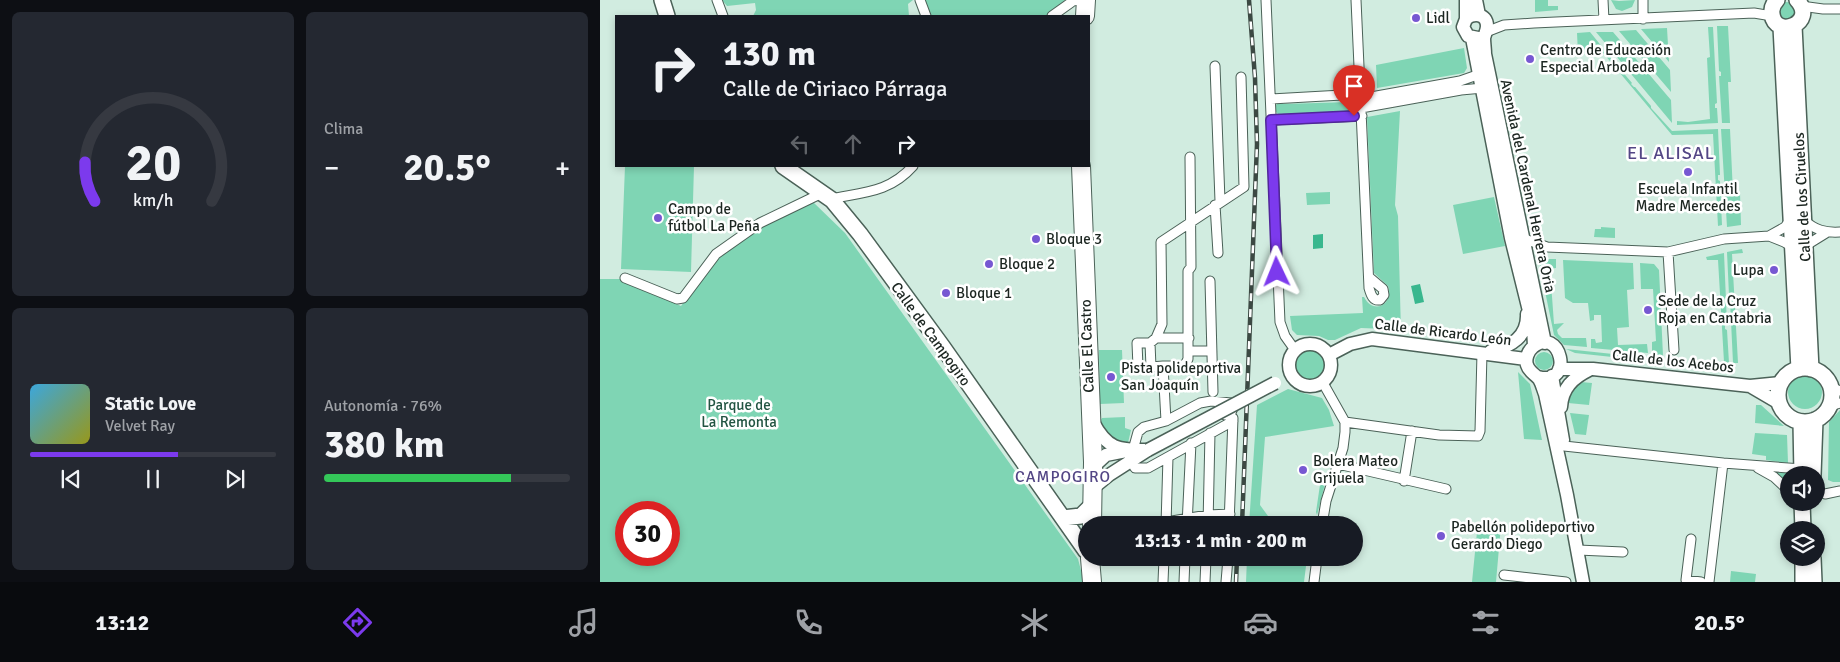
<!DOCTYPE html>
<html lang="es">
<meta charset="utf-8">
<style>
body{margin:0;font-family:Signika,sans-serif;background:#242831;color:#f1f3f6;height:100vh;display:flex;flex-direction:column;font-size:19px;white-space:nowrap}
*{box-sizing:border-box;margin:0}
p{font-size:16px;color:#9ea1a6}
.icon{flex:none;width:28px;height:28px;fill:none;stroke:currentColor;stroke-width:2;stroke-linecap:round;stroke-linejoin:round}
.map{position:relative;flex:1;overflow:hidden}
.panel{display:flex;flex-direction:column;gap:12px;padding:12px;background:#0d0f14;width:600px}
.panel>*{flex:none}
.guide{position:absolute;left:15px;top:15px;width:475px;height:152px;border-radius:0px;box-shadow:0 2px 8px #0003;background:#171b24;color:#f1f3f6;overflow:hidden}
.controls{position:absolute;left:1180px;top:466px;display:grid;gap:10px}
.controls a{display:grid;place-items:center;width:45px;height:45px;border-radius:50%;background:#171b24;box-shadow:0 2px 8px #0003;font-size:25px}
.speed{position:absolute;left:15px;top:501px;display:flex;gap:10px;font-size:25px;font-weight:700;text-align:center}
.speed>*{display:grid;place-content:center;width:65px;height:65px;border-radius:50%;background:#171b24;box-shadow:0 2px 8px #0003;line-height:1}
.speed .limit{border:8px solid #d22;background:#fff;color:#111}
.pin{position:absolute;display:grid;place-items:center;width:42px;height:42px;color:#fff;margin:-51px -21px;border-radius:50% 50% 50% 0;rotate:-45deg;box-shadow:0 0 5px #0007}
.pin .icon{rotate:45deg}
.me{position:absolute;width:55px;margin:-28px;rotate:358deg;stroke-linejoin:round;filter:drop-shadow(0 0 4px #0008)}
.turn{display:flex;align-items:center;gap:18px;height:105px;padding:0 25px;font-size:22px}
.turn .icon{width:65px;height:65px;stroke-width:2.5}
.turn b{display:block;font-size:35px;line-height:42px}
.lanes{display:flex;align-items:center;height:48px;padding:0 25px;background:#0003;justify-content:center;gap:25px;direction:ltr}
.lanes .off{opacity:.35}
.big{font-size:38px;font-weight:700;line-height:1.1}
.panel .card{flex:1;display:flex;flex-direction:column;justify-content:center;gap:8px;min-width:0;padding:0 18px;border-radius:8px;background:#242831}
.panel .dial{align-items:center;gap:0}
.dial svg{height:130px;overflow:visible;fill:none;stroke:#363941;stroke-width:7;stroke-linecap:round;text-anchor:middle}
.dial text{fill:#f1f3f6;stroke:none}
.song{display:flex;align-items:center;gap:15px}
.cover{width:60px;height:60px;border-radius:8px;background:linear-gradient(135deg,hsl(200 70% 55%),hsl(60 70% 35%))}
.played{height:5px;border-radius:2px;background:linear-gradient(90deg,#7c3aed 60%,#363941 60%)}
.keys{display:flex;justify-content:space-around;direction:ltr}
.heat{display:flex;justify-content:space-between;align-items:center;font-size:28px;direction:ltr}
.charge{height:8px;border-radius:4px;background:linear-gradient(90deg,#34c759 76%,#363941 0)}
.panel .tiles{flex:1;display:grid;gap:12px;grid-template-columns:repeat(2,1fr)}
.trip{position:absolute;left:478px;top:516px;width:285px;height:50px;border-radius:25px;background:#171b24;box-shadow:0 2px 8px #0003;font-weight:700;line-height:50px;text-align:center}
.dock{display:flex;height:80px;justify-content:space-around;align-items:center;background:#090b0e;color:#9ea1a6}
.dock .icon{width:35px;height:35px}
.dock .current{color:#7c3aed}
.dock b{font-size:22px;color:#f1f3f6}
main{display:flex;flex:1;min-height:0}
.map>svg:first-child{display:block}
.green{fill:#7fd5b4;fill-rule:evenodd}
.water{fill:#39b78e}
.lines{fill:none;stroke-linecap:round;stroke-linejoin:round}
.street-casing{stroke:#4b6258;stroke-width:11}
.secondary-casing{stroke:#4b6258;stroke-width:15}
.primary-casing{stroke:#4b6258;stroke-width:18}
.highway-casing{stroke:#4b6258;stroke-width:20}
.street{stroke:#fff;stroke-width:9}
.secondary{stroke:#fff;stroke-width:12}
.primary{stroke:#fff;stroke-width:15}
.highway{stroke:#fff;stroke-width:18}
.rail-casing{stroke:#3c4943;stroke-width:4.5}
.rail{stroke:#fff;stroke-width:2.5;stroke-dasharray:8;stroke-linecap:butt}
.secondary-bridge-casing{stroke:#4b6258;stroke-width:15;stroke-linecap:butt}
.secondary-bridge{stroke:#fff;stroke-width:12}
.route-casing{stroke:#51269a;stroke-width:12}
.route{stroke:#7c3aed;stroke-width:9}
.poi-dot{fill:#7758d2;stroke:#fff;stroke-width:2}
.labels{text-anchor:middle;stroke-width:5;stroke-linejoin:round;paint-order:stroke}
.poi-label{font-size:15px;fill:#1c2621;stroke:#fff;text-anchor:start}
.street-label{font-size:15px;fill:#1c2621;stroke:#fff}
.park-label{font-size:15px;fill:#225442;stroke:#fff}
.neighbourhood-label{font-size:16px;letter-spacing:1px;fill:#534685;stroke:#fff}
.quarter-label{font-size:18px;letter-spacing:1px;fill:#534685;stroke:#fff}
</style>
<main>
<section class="panel">
<div class="tiles">
<div class="card dial"><svg viewBox="0 0 100 80">
<path d="M14 69A42 42 0 1 1 86 69"/>
<path d="M14 69A42 42 0 0 1 8 45" stroke="#7c3aed"/>
<text x="50" y="56" font-size="32" font-weight="700">20</text>
<text x="50" y="72" font-size="11">km/h</text>
</svg></div>
<div class="card"><p>Clima</p>
<div class="heat"><a>−</a><b class="big">20.5°</b><a>+</a></div>
</div>
<div class="card">
<div class="song"><i class="cover"></i><div><b>Static Love</b><p>Velvet Ray</p></div></div>
<div class="played"></div>
<div class="keys"><svg class="icon" aria-label="previous" viewBox="0 0 24 24"><path d="M18 5L8 12l10 7zM5 5v14"/></svg><svg class="icon" aria-label="pause" viewBox="0 0 24 24"><path d="M8 5v14M16 5v14"/></svg><svg class="icon" aria-label="next" viewBox="0 0 24 24"><path d="M6 5l10 7-10 7zM19 5v14"/></svg></div>
</div>
<div class="card"><p>Autonomía · 76%</p><b class="big">380 km</b><div class="charge"></div></div>
</div>
</section>
<div class="map">
<svg width="1240" height="582" viewBox="0 0 1240 582">
<rect width="100%" height="100%" fill="#d1ece0"/>
<path class="green" d="M122,0h191l-5,4 1,12h-156l3,-6 -1,-7 -28,3z
M321,0h144l-19,16h-117z
M935,0h13v6h10v4l-23,2z
M1011,0l8,1 16,-1 -3,7 -10,4 -6,-2z
M1178 11a9 9 0 1 1 18 0a9 9 0 1 1-18 0Z
M1117,26h11l3,56h-3l2,41h-8l-3,-47h2v-4l-2,-1z
M1108,27h5l4,76 -2,1v4h2l1,15 -41,2v-4l11,1 22,-3 -3,-61 3,-1z
M1067,28l2,34 -28,-33z
M1036,30l34,40 1,22 -52,-61z
M990,32l22,27 2,4h1l17,20 -1,1 3,3h1l16,19v2l21,23 46,-2 2,46h-2v5l2,1 2,44 -4,1 -5,-92 -41,1 -68,-81 -9,-4 -17,4 -1,-21z
M996,32h17l58,68 1,23z
M864,48l3,20 -3,5 -87,15 -1,-23z
M751,99l5,3 1,5 -2,5 -2,1 -1,-2 -69,3v3l-4,-1 -4,-6c0,-4 2,-8 7,-8l1,2 68,-2z
M800,111l-5,94 3,11 3,117 -9,-3v-4l-7,-1v4l-24,-1 -26,12h-7l-9,-4 -22,-1 -5,-5 -2,-14 73,-3 -1,-16h2c9,18 30,8 24,-11l-14,-13 -7,-156z
M1121,129h9l3,64h7l1,32 -14,2z
M25,166h69l-3,106 -70,-3z
M730,192v12l-23,1 -1,-12z
M894,197l11,49 -42,8 -10,-49z
M212,201l33,32 233,326 6,23h-484v-303h22l59,27 38,-50 34,-25zM26,512h43v43h-43z
M1001,227l14,1v10l-21,-1 1,-8h6z
M1142,249l1,4 -11,1 6,109h-5l-3,-63h2v-5h-3l-2,-43z
M1124,253l3,71 -2,1v4l2,1 2,33 -5,-1 -6,-102h-11l-1,-3z
M944,259h12v9l-6,1 4,55 10,-1 -7,7 1,4 4,4h24l1,9 -23,-2 -10,-10 -15,-73z
M963,260l70,3 1,26 -7,1 2,37 -12,1 1,17 29,-1 1,9 -57,-5v-9h4l1,4 6,-1 -1,-27h-7v5l-4,1 -2,-18h-15l-8,-5z
M1040,263l14,1 5,6 4,86 -11,-2v-12l4,-1 -3,-52h-12z
M966,349l94,10 -1,3 -84,-9z
M694 365a16 16 0 1 1 32 0a16 16 0 1 1-32 0Z
M499,350h23l2,53 -24,1z
M935 361a9 9 0 1 1 18 0a9 9 0 1 1-18 0Z
M1092,362l36,4v4l-37,-5z
M918,372l12,12 12,56 -18,-1z
M1188 392a17 17 0 1 1 34 0a17 17 0 1 1-34 0Z
M981,382l11,1 -3,22 -21,-2c-1,-9 6,-16 13,-21z
M688,389l34,9 7,12 5,16 -69,11 -5,68 8,11 43,5v4h-62l8,-120z
M1156,405h5l23,21 -29,-3z
M1240,410v72h-7l-5,-2 1,-58z
M970,413l19,2 -3,20 -11,-1z
M525,417v11l6,2 -3,13c-13,2 -25,-11 -27,-23l1,-2z
M1155,433l32,2 1,28 -22,-3v-4l-14,-2z
M1168,468l26,4v3h-5v13z
M721,478l5,2 -9,35 -1,-3z
M878,522l23,3 -5,57h-24z
M647,558h60l-3,24h-58z
M1131,571l25,3 -1,8h-25z"/>
<path class="water" d="M723,234v14l-10,1v-14z
M820,284l4,18 -9,2 -4,-18z"/>
<g class="lines">
<defs>
<path id="street" d="M117,0l6,16
M320,0l6,16
M666,0l14,322 5,14 10,14
M756,0l13,288c2,7 4,13 11,12l4,-5 -1,-6 -13,-11
M1003,0l1,20
M1043,0v19
M1201,6l22,3h17
M452,16l21,-15 6,-1
M886,32l18,-7 30,-2 220,-10 18,3
M615,66l5,135
M671,99l89,-5
M760,99l100,-18 20,-7
M761,108l100,-18 22,-2
M671,120l91,-4
M230,199c33,-7 59,-6 83,-33
M615,205l3,48
M1204,220c11,10 21,13 36,12
M1169,236l16,-9 6,-8
M922,238l25,9 121,5 56,-13 45,-3 15,6 9,5
M1205,246l21,-13
M1068,252l6,98
M25,278l52,21 6,-1 33,-44 44,-31 58,-28 4,-3
M610,281l3,111
M556,338h33
M550,343h-13l1,24h13
M589,351h23
M563,366h18l5,-3 2,-4v-88l3,-4 -1,-110
M1231,387l9,4
M1230,406l10,-3
M566,421l-3,-55 -12,1 -1,-24 6,-5 6,-14 -1,-82 83,-55 -3,-110
M745,422l94,13 39,1 2,-5 2,-78
M964,446l159,17 79,6
M533,450l5,-18 6,-5 22,-6 34,-18 11,-2 20,2 2,5 -3,7h-5l-4,-3 -1,-5 3,-4
M531,461l4,7h13l85,-47
M738,464l108,25
M1158,468l16,9 15,14
M804,481l8,-50
M1225,494l15,-3
M566,522l42,-7 22,-1
M566,525l2,-68
M587,525l4,-82
M608,525l2,-92
M629,525l4,-107
M722,525l4,-24 17,-53 2,-16v-10l-22,-39
M1091,539l-5,41 15,2
M978,550l45,2
M904,575l62,7
M563,582l1,-24
M584,582l1,-24
M605,582l1,-24
M626,582l2,-24
M714,582l3,-24
M1109,582l14,-119"/>
<path id="secondary" d="M866,0v19l-3,8 5,9 10,2
M876,0l3,15
M866,19c7,-6 21,-6 21,7 0,4 -2,8 -3,12 0,5 1,11 1,16l60,289
M872,38l39,200 22,89 1,19
M689 365a21 21 0 1 1 42 0a21 21 0 1 1-42 0Z
M891,351c20,-4 37,-15 36,-37
M729,355l21,-11 22,-5 154,20
M959,369h34l157,17 31,-3
M952,376l11,64
M938,377c38,10 22,-53 -5,-30 -5,4 -8,12 -6,18 2,7 8,9 12,14 3,5 4,10 6,15l22,101 16,87
M1150,386l29,17
M961,407c1,-19 12,-29 28,-37
M493,422c14,27 25,28 55,28
M496,469l-3,-2 13,-12 20,-4
M493,488l16,-13 39,-25"/>
<path id="primary" d="M62,0l5,16
M1177,0c-4,4 -6,8 -5,14 3,26 46,9 25,-14
M1194,26l17,343
M1181,27l18,342
M183,166l49,34 28,34 82,112 144,205
M1178 395a27 27 0 1 1 54 0a27 27 0 1 1-54 0Z
M1201,422l1,53
M1213,475l2,-55
M1202,502l1,28
M463,518l18,-2 11,-11
M1203,558v24
M1213,558l1,24"/>
<path id="highway" d="M485,16l1,-16
M481,166l12,296 -1,63
M490,558l2,24"/>
</defs>
<use href="#street" class="street-casing"/>
<use href="#secondary" class="secondary-casing"/>
<use href="#primary" class="primary-casing"/>
<use href="#highway" class="highway-casing"/>
<use href="#street" class="street"/>
<use href="#secondary" class="secondary"/>
<use href="#primary" class="primary"/>
<use href="#highway" class="highway"/>
<defs>
<path id="rail" d="M642,525l15,-381 -2,-66 -6,-78
M636,582l1,-24"/>
</defs>
<use href="#rail" class="rail-casing"/>
<use href="#rail" class="rail"/>
<defs>
<path id="secondary-bridge" d="M548,450l127,-67"/>
</defs>
<use href="#secondary-bridge" class="secondary-bridge-casing"/>
<use href="#secondary-bridge" class="secondary-bridge"/>
</g>
<g class="lines">
<defs>
<path id="route" d="M677,272l-6,-152 83,-4"/>
</defs>
<use href="#route" class="route-casing"/>
<use href="#route" class="route"/>
</g>
<g class="poi-dot">
<circle cx="816" cy="18" r="5"/>
<circle cx="930" cy="59" r="5"/>
<circle cx="1088" cy="172" r="5"/>
<circle cx="58" cy="218" r="5"/>
<circle cx="436" cy="239" r="5"/>
<circle cx="389" cy="264" r="5"/>
<circle cx="1174" cy="270" r="5"/>
<circle cx="346" cy="293" r="5"/>
<circle cx="1048" cy="310" r="5"/>
<circle cx="511" cy="377" r="5"/>
<circle cx="703" cy="470" r="5"/>
<circle cx="841" cy="536" r="5"/>
</g>
<g class="labels">
<g class="poi-label">
<text x="826" y="23">Lidl</text>
<text x="940" y="55">Centro de Educación<tspan x="940" dy="17">Especial Arboleda</tspan></text>
<text x="1088" y="194" text-anchor="middle">Escuela Infantil<tspan x="1088" dy="17">Madre Mercedes</tspan></text>
<text x="68" y="214">Campo de<tspan x="68" dy="17">fútbol La Peña</tspan></text>
<text x="446" y="244">Bloque 3</text>
<text x="399" y="269">Bloque 2</text>
<text x="1164" y="275" text-anchor="end">Lupa</text>
<text x="356" y="298">Bloque 1</text>
<text x="1058" y="306">Sede de la Cruz<tspan x="1058" dy="17">Roja en Cantabria</tspan></text>
<text x="521" y="373">Pista polideportiva<tspan x="521" dy="17">San Joaquín</tspan></text>
<text x="713" y="466">Bolera Mateo<tspan x="713" dy="17">Grijuela</tspan></text>
<text x="851" y="532">Pabellón polideportivo<tspan x="851" dy="17">Gerardo Diego</tspan></text>
</g>
<g class="street-label">
<text transform="translate(928 186) rotate(78)" y="5">Avenida del Cardenal Herrera Oria</text>
<text transform="translate(1202 197) rotate(-93)" y="5">Calle de los Ciruelos</text>
<text transform="translate(843 332) rotate(7)" y="5">Calle de Ricardo León</text>
<text transform="translate(331 334) rotate(54)" y="5">Calle de Campogiro</text>
<text transform="translate(487 346) rotate(-92)" y="5">Calle El Castro</text>
<text transform="translate(1073 361) rotate(6)" y="5">Calle de los Acebos</text>
</g>
<g class="park-label">
<text x="139" y="410">Parque de<tspan x="139" dy="17">La Remonta</tspan></text>
</g>
<g class="neighbourhood-label">
<text x="463" y="482">CAMPOGIRO</text>
</g>
<g class="quarter-label">
<text x="1071" y="159">EL ALISAL</text>
</g>
</g>
</svg>
<div class="controls">
<a><svg class="icon" aria-label="sound" viewBox="0 0 24 24"><path d="M4 9h4l5-4v14l-5-4H4zM17 9q2 3 0 6"/></svg></a>
<a><svg class="icon" aria-label="layers" viewBox="0 0 24 24"><path d="M12 4l9 5-9 5-9-5zM3 14l9 5 9-5"/></svg></a>
</div>
<div class="speed"><div class="limit">30</div></div>
<div class="pin" style="left:754px;top:116px;background:#d93025"><svg class="icon" aria-label="arrive" viewBox="0 0 24 24"><path d="M6 21V4h12l-3 4 3 4H6"/></svg></div>
<svg class="me" style="left:677px;top:272px" viewBox="-20 -20 40 40"><path d="M0-17L14 15 0 8-14 15z" fill="#7c3aed" stroke="#fff" stroke-width="4"/></svg>
<div class="trip">13:13 · 1 min · 200 m</div>
<div class="guide">
<div class="turn"><svg class="icon" aria-label="right" viewBox="0 0 24 24"><path d="M7 20v-9h11M14 6l5 5-5 5"/></svg><div><b>130 m</b>Calle de Ciriaco Párraga</div></div>
<div class="lanes"><svg class="icon off" aria-label="left" viewBox="0 0 24 24"><path d="M17 20v-9H6M10 6l-5 5 5 5"/></svg><svg class="icon off" aria-label="ahead" viewBox="0 0 24 24"><path d="M12 20V5M6 11l6-6 6 6"/></svg><svg class="icon" aria-label="right" viewBox="0 0 24 24"><path d="M7 20v-9h11M14 6l5 5-5 5"/></svg></div>
</div>
</div>
</main>
<nav class="dock">
<b>13:12</b>
<svg class="icon current" aria-label="directions" viewBox="0 0 24 24"><path d="M12 3l9 9-9 9-9-9zM9 14v-3h6M13 9l2 2-2 2"/></svg>
<svg class="icon" aria-label="music" viewBox="0 0 24 24"><path d="M9 18V5l10-2v13"/><circle cx="6" cy="18" r="3"/><circle cx="16" cy="16" r="3"/></svg>
<svg class="icon" aria-label="phone" viewBox="0 0 24 24"><path d="M5 4h4l2 5-3 2q2 4 5 5l2-3 5 2v4C11 20 4 13 5 4z"/></svg>
<svg class="icon" aria-label="climate" viewBox="0 0 24 24"><path d="M12 3v18M4 7l16 10M4 17L20 7"/></svg>
<svg class="icon" aria-label="car" viewBox="0 0 24 24"><path d="M5 17H2v-5l4-1 3-4h7l3 4 3 1v5h-3M9 17h6M6 11h13"/><circle cx="7" cy="17" r="2"/><circle cx="17" cy="17" r="2"/></svg>
<svg class="icon" aria-label="filters" viewBox="0 0 24 24"><path d="M4 7h16M4 17h16"/><circle cx="9" cy="7" r="2"/><circle cx="15" cy="17" r="2"/></svg>
<b>20.5°</b>
</nav>
